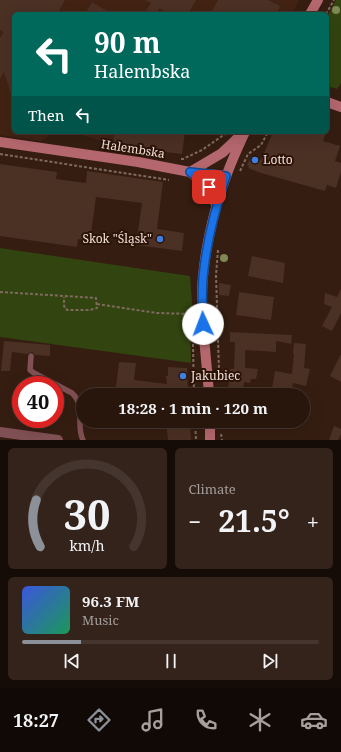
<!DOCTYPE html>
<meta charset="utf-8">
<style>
body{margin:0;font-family:"Noto Serif",serif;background:#34231b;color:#f1f3f6;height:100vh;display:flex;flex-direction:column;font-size:15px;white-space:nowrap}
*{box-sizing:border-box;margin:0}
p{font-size:13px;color:#a59f9d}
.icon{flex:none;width:22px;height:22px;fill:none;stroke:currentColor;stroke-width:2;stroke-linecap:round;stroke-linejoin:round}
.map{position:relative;height:440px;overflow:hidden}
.side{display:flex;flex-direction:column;gap:8px;padding:8px;background:#160c07;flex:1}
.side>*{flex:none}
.hud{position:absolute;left:12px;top:12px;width:317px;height:122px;border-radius:6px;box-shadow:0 4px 16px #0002,0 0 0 1px #44352e;background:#00695c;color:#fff;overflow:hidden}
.speed{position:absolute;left:12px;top:376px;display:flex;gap:8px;font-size:20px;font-weight:700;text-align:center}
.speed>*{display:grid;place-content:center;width:52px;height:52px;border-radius:50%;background:#28160d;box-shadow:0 4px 16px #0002,0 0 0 1px #44352e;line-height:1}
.speed .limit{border:6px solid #d22;background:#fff;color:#111}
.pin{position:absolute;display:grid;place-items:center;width:34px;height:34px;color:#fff;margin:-17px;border-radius:8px;box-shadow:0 2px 6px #0006}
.me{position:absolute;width:44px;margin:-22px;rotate:358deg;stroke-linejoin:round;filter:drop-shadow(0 0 3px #0008)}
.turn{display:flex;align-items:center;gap:14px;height:84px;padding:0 16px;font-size:18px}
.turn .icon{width:52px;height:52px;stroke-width:2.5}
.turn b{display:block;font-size:28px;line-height:34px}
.then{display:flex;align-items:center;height:38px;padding:0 16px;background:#0003;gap:8px;font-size:15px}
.big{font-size:30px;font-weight:700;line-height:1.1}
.side .widget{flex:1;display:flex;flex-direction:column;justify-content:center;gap:6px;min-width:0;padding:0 14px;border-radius:6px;background:#34231b}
.side .dial{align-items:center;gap:0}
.dial svg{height:104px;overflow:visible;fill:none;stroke:#44352e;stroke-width:7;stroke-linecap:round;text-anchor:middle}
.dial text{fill:#f1f3f6;stroke:none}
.song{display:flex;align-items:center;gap:12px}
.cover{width:48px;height:48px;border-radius:6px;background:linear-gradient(135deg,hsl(230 70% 55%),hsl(150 70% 35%))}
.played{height:4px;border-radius:2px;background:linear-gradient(90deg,#8c9099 20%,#44352e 20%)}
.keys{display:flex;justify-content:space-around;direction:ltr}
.heat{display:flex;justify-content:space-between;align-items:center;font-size:22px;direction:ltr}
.side .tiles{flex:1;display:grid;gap:8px;grid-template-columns:1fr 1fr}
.widget:last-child{grid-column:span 2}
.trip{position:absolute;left:76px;top:388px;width:234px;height:40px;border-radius:20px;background:#28160d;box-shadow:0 4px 16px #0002,0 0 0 1px #44352e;font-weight:700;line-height:40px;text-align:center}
.menu{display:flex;height:64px;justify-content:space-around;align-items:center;background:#100905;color:#a59f9d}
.menu .icon{width:28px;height:28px}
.menu .on{color:#8c9099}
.menu b{font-size:18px;color:#f1f3f6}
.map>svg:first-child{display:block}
.built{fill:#422313}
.green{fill:#32440f}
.building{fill:#4b3024}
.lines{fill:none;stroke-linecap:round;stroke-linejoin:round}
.path{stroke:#806a60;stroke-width:2;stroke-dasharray:3 2;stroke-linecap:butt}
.lane{stroke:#805054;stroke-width:5.5}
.street{stroke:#805054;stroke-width:10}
.secondary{stroke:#b4676f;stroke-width:10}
.tree{fill:#808855}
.route-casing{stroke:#114b97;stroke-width:10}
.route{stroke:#1a73e8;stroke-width:7}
.shop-dot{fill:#3f7fe0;stroke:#2b1308;stroke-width:1.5}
.labels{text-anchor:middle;stroke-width:4;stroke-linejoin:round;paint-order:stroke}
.street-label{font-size:12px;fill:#f1dfd7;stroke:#2b1308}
.poi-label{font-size:12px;fill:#f1dfd7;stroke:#2b1308;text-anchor:start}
</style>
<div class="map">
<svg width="341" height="440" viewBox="0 0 341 440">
<rect width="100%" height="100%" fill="#351d11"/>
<path class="built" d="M0,0h299l-4,9 -2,1 -2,4h-277v118h171l-3,22 -69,-9 -30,-10 -29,-3 -13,9 -41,-6z"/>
<path class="green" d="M336,0h5v83l-4,6 -10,-3v-69z
M0,248l190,28 3,38 -3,6 1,43 -191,-26z"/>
<path class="building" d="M0,0h65l-8,14h-43v83h-2l-8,-25 -4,7v-41l4,-6 -4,-2z
M145,0h51l-8,14h-17l-12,-6 -3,6h-12l7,-11z
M218,0h50l12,6 -4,8h-66z
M92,2l20,12h-27z
M115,132h70l-3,22 -69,-9z
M273,132h53l-3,9 17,5 -5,15 6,2v9l-5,16 -9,-3 -2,6 -64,-18 -13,-5 1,-2 -2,-1 4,-9 10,4z
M0,164l57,8 -1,7 30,4 1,-12 76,11 -6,47 27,4 -2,18 -46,-6 6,-42 -46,-6 -6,44 -12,-2 -1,8 -77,-11z
M252,256l33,7 -2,20 -35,-7z
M219,283l12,2 -2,11 -10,-1z
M341,289v24l-9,18 -10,-5 10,-19 -8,-3 1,-11 12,4z
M239,292l35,5 -3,23 -35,-5z
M230,332l62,3 -1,9 -15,-3v11l-31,-2v18l13,1 -2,10h-5l-1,4 -6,-1 -1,11 -15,-1 2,-23h4l1,-27h-5z
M4,341l46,4v11l-15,-1 -3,-3 -5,2 -15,-2 -2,19h-9z
M294,343l12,1 -2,24 6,1 -4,17 -13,-3 -1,8 -20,-3 3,-17 17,3 2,-20h-1z
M341,354v28l-11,-6z
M119,362l17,1 -2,17 33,4 -1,-8h2v-9l19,1 1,27h-73z
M166,421h24l1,19h-23z
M334,426l7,3v5l-3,6h-9z"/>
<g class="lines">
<path class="path" d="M326,14l8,-14
M0,154l169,26
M181,159h2l19,-9 26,-18
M240,171l8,-17 13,-9 7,-13
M218,250l-2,25 3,96
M0,292l96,6 1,10 -7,2h-22l-3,-1 -1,-4v-8
M97,304l60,9 36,1
M193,344l1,51
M195,421l1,19
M221,434l1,6"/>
<path class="lane" d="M31,356l-1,14 4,3 38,20c15,14 3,31 11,47"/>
<path class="street" d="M0,432l58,8"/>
<path class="secondary" d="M310,14l8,-14
M327,102l14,5
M0,142l138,20 52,10 36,4
M190,172l32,-19 19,-18
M191,173c14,10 21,15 25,32
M209,395c-2,-33 -7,-65 -7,-98 0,-36 11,-86 24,-120 5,-15 12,-30 19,-45
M210,421v19"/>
</g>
<g class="tree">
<circle cx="336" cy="10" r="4"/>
<circle cx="224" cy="258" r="4"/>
</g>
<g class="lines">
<defs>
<path id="route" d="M203,324c-1,-15 -1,-31 0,-46 3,-34 12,-69 23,-102l-36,-4 13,9 6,6"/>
</defs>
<use href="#route" class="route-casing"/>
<use href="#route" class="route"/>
</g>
<g class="shop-dot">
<circle cx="255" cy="160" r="4"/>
<circle cx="160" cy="239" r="4"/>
<circle cx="183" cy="376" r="4"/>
</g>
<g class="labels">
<g class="street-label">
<text transform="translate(133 149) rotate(9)" y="4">Halembska</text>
</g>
<g class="poi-label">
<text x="263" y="164">Lotto</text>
<text x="152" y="243" text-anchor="end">Skok "Śląsk"</text>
<text x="191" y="380">Jakubiec</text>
</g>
</g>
</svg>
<div class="speed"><div class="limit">40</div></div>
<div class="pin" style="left:209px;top:187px;background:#d93025"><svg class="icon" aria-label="arrive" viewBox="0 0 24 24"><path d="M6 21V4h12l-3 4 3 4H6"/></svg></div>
<svg class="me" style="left:203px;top:324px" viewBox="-20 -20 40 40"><circle r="19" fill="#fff"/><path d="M0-13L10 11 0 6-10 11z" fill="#1a73e8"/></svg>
<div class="trip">18:28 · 1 min · 120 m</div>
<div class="hud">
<div class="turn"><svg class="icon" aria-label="left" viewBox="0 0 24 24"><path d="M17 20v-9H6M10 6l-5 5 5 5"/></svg><div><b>90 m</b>Halembska</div></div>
<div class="then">Then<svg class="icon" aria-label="left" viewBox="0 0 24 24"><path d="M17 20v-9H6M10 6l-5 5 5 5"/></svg></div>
</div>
</div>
<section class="side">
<div class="tiles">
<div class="widget dial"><svg viewBox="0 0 100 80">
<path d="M14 69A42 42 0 1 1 86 69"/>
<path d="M14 69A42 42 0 0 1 11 33" stroke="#8c9099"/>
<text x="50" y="56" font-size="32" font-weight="700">30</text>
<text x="50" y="72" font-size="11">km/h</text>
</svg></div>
<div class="widget"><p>Climate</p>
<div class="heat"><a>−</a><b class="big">21.5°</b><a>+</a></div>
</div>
<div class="widget">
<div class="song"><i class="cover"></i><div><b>96.3 FM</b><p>Music</p></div></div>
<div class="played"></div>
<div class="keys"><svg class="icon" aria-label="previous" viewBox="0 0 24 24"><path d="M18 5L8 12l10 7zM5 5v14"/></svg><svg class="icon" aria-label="pause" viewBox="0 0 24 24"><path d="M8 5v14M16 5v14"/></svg><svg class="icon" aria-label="next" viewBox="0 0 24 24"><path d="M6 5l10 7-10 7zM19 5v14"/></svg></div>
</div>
</div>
</section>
<nav class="menu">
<b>18:27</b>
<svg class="icon on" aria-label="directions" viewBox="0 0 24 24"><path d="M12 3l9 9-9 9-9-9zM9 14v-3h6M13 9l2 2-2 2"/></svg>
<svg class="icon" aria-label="music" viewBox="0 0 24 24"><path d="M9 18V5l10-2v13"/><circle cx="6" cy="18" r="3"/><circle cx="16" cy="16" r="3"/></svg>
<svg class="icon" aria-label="phone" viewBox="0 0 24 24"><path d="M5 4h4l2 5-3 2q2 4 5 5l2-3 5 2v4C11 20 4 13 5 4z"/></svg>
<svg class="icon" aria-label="climate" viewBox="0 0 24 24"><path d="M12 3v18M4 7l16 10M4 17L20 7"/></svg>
<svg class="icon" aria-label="car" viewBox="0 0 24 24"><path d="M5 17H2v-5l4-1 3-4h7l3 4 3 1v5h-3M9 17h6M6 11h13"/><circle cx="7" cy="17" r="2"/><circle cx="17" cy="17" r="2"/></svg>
</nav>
